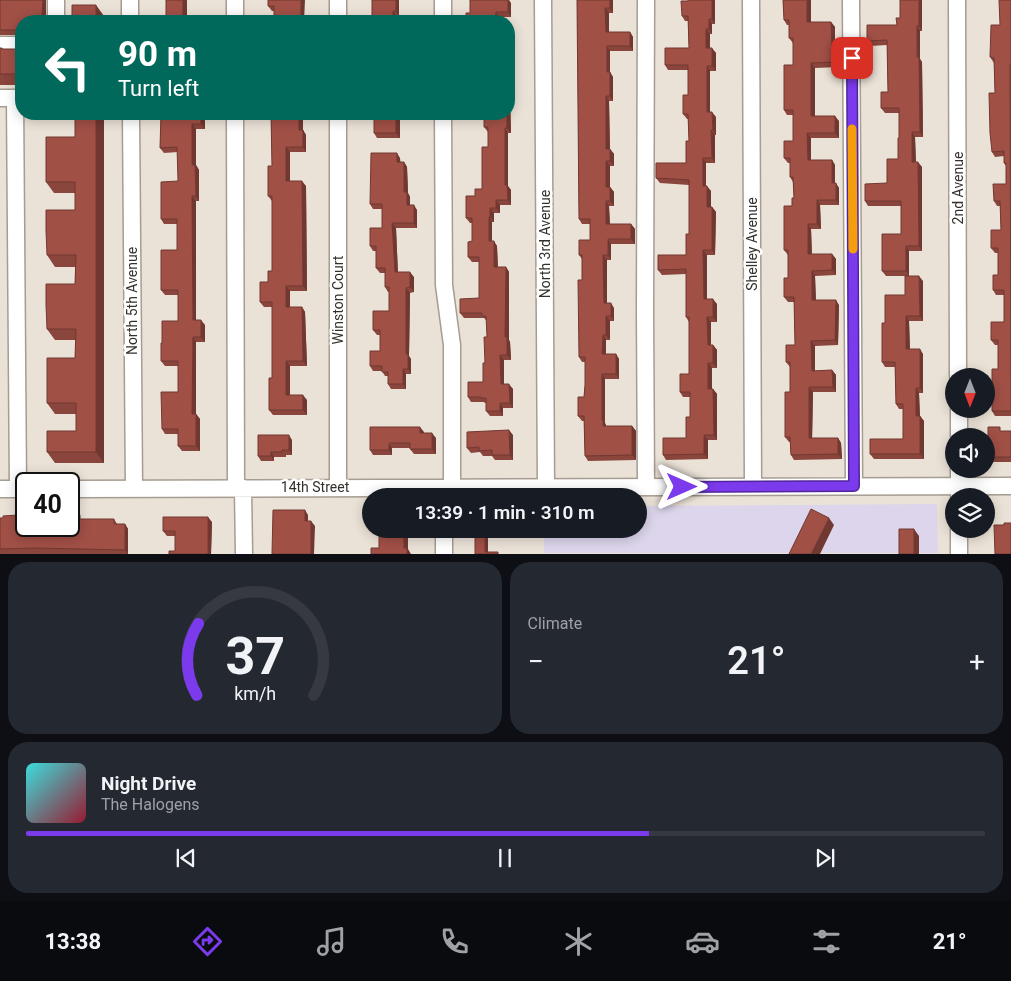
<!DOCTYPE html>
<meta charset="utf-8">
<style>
body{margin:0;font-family:Roboto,sans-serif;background:#242831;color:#f1f3f6;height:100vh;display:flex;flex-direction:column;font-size:19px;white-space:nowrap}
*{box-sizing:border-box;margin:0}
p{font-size:16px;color:#9ea1a6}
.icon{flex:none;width:28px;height:28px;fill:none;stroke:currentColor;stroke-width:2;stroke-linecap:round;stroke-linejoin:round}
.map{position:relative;height:554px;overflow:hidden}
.side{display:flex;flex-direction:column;gap:8px;padding:8px;background:#0d0f14;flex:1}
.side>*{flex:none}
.hud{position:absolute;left:15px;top:15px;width:500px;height:105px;border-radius:20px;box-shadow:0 2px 12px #0003;background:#00695c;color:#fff;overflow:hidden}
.needle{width:32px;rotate:180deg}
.tools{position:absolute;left:945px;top:368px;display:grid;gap:10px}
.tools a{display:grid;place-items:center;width:50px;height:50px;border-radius:50%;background:#171b24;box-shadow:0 2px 12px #0003;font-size:25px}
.speed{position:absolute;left:15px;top:472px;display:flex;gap:10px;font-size:25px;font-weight:700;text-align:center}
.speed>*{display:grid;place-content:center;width:65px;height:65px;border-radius:50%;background:#171b24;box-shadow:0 2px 12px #0003;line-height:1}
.speed .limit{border:2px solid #111;border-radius:8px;background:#fff;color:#111}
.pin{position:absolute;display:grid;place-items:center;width:42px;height:42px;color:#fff;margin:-21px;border-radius:10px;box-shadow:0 2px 8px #0006}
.me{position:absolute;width:55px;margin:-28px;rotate:90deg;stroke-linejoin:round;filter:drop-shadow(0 0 4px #0008)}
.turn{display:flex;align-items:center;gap:18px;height:105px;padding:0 20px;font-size:22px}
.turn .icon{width:65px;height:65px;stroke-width:2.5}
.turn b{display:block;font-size:35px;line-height:42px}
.big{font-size:38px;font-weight:600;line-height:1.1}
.side .card{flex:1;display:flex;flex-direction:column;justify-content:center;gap:8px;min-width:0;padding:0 18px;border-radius:20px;background:#242831}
.side .dial{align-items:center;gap:0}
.dial svg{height:130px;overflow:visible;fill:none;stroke:#363941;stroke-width:7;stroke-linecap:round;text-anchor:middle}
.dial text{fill:#f1f3f6;stroke:none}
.song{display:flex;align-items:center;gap:15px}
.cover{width:60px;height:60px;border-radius:8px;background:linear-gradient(135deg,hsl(180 70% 55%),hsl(350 70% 35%))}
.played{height:5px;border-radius:2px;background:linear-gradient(90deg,#7c3aed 65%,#363941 65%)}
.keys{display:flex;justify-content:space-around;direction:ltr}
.heat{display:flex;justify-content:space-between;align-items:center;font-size:28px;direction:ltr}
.side .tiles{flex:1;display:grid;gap:8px;grid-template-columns:1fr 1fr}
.card:last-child{grid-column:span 2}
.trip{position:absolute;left:362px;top:488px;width:285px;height:50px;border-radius:25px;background:#171b24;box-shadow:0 2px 12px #0003;font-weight:600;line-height:50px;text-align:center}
.tab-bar{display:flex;height:80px;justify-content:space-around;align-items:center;background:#090b0e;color:#9ea1a6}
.tab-bar .icon{width:35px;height:35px}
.tab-bar .on{color:#7c3aed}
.tab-bar b{font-size:22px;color:#f1f3f6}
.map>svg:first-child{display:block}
.education{fill:#dcd5eb}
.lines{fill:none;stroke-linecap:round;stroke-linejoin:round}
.minor-casing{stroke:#a59c92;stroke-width:19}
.minor{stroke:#fff;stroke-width:16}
.wall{fill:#8a453c}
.shaded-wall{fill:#713831}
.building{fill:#a15046;stroke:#713831}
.route-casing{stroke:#51269a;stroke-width:12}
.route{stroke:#7c3aed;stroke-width:9}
.slow{stroke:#f59e0b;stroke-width:9}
.labels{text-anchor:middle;stroke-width:5;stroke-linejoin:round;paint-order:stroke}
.street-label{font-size:14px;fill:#33302c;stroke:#fff}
</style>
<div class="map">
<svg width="1011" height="554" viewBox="0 0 1011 554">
<rect width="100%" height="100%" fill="#ebe2d7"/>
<path class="education" d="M937,504l1,49h-394v-24h95v-23z"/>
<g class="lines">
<defs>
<path id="minor" d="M56,0v21
M130,0v21
M235,0v21
M338,0v21
M443,0v21
M543,0l3,487
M751,0l2,487
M851,0l3,486
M957,0l1,376
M0,45h21
M0,98h15l3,391
M131,114l3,375
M235,114l1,374
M338,114v373
M443,114l1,171 8,60v143
M959,409v27
M959,469v27
M646,487l-1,-176 1,-311
M243,488l1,66
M0,489h26
M69,489l942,-3
M444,529v25
M959,529v25"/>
</defs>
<use href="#minor" class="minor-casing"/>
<use href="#minor" class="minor"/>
</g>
<path class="wall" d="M0,0h46v21h-25v14h-21z
M305,0l-31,11h-2l-4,-5z
M372,0h27v16h-3z
M577,0h36v13h-4v19h21l3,5v14h-23v21l3,5v24h-4l1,48 4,5v12h-4v21l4,5v14h-5l1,18h21l4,5v15h-24v16h-4v43l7,5v13h-4v19h-4v14h10l3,5v20h-14v44l1,3h26l4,5v29l-48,1 -3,-5 -1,-35h-2l-4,-5 6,-19 1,-12v-23h-3l-3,-5 3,-77v-21l-3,-4 11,-15v-16h-8l-3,-5z
M715,0v24h-3v10h-2v14l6,5v18h-6v41l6,5v18h-1v28h-9v23l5,5v16h1l4,5 -1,43h-8v44l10,5v18h-6v23h2l4,5v18h-5v21h1l4,5v46h-9v19l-42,1 -3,-5 23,-17 4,-21v-20h-7l-3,-5 9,-18v-52l-3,-5v-43l-24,1 -4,-5 28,-15 3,-21v-49l-29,-2 -4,-5 30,-15 3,-22 -1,-22h-1l-4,-5 5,-19v-25h-20l-3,-5 24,-17 -1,-27h-3l-3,-5 6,-15z
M783,0h28v22h20l4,5v19l4,5v16l-24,1v48l24,5v17h-28v22h21l3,5v18l4,5v17h-19l1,24h-10l1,25h20l4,5v16l-21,1 1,24 23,5 -1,40 -23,1v25l17,-1 4,5v17h-23l-1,46h26l3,5 1,16 -48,1 -3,-5 -1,-13h-1l-4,-5 5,-45v-25l-4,-5 9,-17 -1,-43h-6l-4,-5 4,-19v-23l-4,-5 10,-52 -1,-16 -3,-5v-14h-2l-4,-5 9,-17v-26h-6l-3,-5 9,-45v-22l-4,-5v-13h-2l-3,-5z
M922,0v31h-2v28l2,3 1,75h-8l1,25 6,5v84h-13v25h-23l-4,-5 19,-37v-28h-33l-3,-5 22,-18 11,-24 1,-21v-25h-14l-4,-5 7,-16 -1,-47 -17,1 -3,-5 30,-16 3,-7z
M1011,0v416h-16l-3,-5 6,-42v-24h-3l-4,-5 13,-18v-27h-8l-3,-5 5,-15v-22h-3l-4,-5 10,-18 -1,-24h-3l-3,-5 12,-17v-18l-2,-3v-7l-9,1 -3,-5 3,-59 -1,-30 -4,-6 10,-32z
M511,3v14h-12v4h-33l4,-8z
M0,48h2l1,1h18v36h-21z
M509,83l3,5v11h-2l1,34h-3v53l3,4v15h-11v8h-6v9h-2v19l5,5 1,21h8l3,5v68l1,2 1,18h-7v24l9,5v19h-10v8h-13l-4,-5v-8h-1l-1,-1h-13l-3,-5 15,-15 4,-45v-16l-3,-3h-20l-4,-5 19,-15v-36h-7l-4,-5 4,-16v-18h-2l-4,-5 16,-29 6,-42v-15l-4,-5 25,-13z
M50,114h54v349h-49l-8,-11 29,-21v-17h-21l-8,-11 28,-45 1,-18h-21l-8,-11 28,-45v-17h-20l-8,-12 28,-45v-17h-21l-8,-11 29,-45v-17h-20z
M161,114h53h-9v15h-9v36l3,5v31h-3v119l9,5v17h-9v72l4,5v32h-18l-4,-5v-12h-13l-3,-5 16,-37v-26h-13l-4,-5 1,-18 16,-22v-26h-13l-4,-5 16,-40v-26h-13l-3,-5 17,-38v-29l-14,1 -4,-5z
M271,114h32v16l3,5v17h-16v29l16,5 1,105h-17v16h12l3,5 2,54h-17v29l17,5v15h-34l-4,-5 3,-32v-71h-8l-4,-5 12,-31v-70l-4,-5 4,-30z
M400,114v24h-23l-3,-5 8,-18z
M400,158v4h4l3,5 1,26 2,4v8l7,5v18h-21l2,44 16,5v15l-4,1 -1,63 2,3v15h-5v15h-15l-3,-5v-8h-3l-3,-5h-9l-3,-5 10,-15v-16h-3l-4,-5 16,-19v-19h-1l-3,-5v-14h-5l-4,-5v-17h-3l-3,-5 12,-18v-19h-9l-3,-5z
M923,281v40h-14l1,28 13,5v39h-4l1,23 4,5v38h-50l-4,-5 33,-15v-30h-4l-3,-5 -1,-37h-10l-3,-5 23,-67z
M1003,431h8v31h-19l-4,-5z
M424,432v1l12,5v16h-22l-4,-5v-1h-18v7h-19l-3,-5z
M513,435v25h-18l-3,-4h-9l-3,-4 -9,1 -4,-5z
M292,440v15h-6v2h-12v4h-13l-3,-5z
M0,518l21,2v4l48,2 14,-7h31l3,5h8l3,5v25h-128z
M212,522l-1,32h-42l6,-3v-15h-8l-4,-5z
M475,529h61v3h-26v3h-22l-13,19z"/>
<path class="shaded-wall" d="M43,0h3v21h-3l-1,-5z
M183,0h4v21l-4,-1z
M301,0h4l-1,21h-3z
M396,0h3v16l-3,-5z
M506,0h3l2,3v14l-3,-5z
M610,0h3v13l-3,-5z
M712,0h3v24l-3,-5z
M807,0h4v27l-4,-5z
M919,0h3v31l-3,-5z
M96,5l8,11v5h-8z
M605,8l4,5v24l-3,-5z
M393,11l3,5v5h-3z
M496,12l3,5v4h-4z
M709,19l3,5v10l-3,-5z
M831,22l4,5v24l-3,-5z
M917,26l3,5v28l2,3 1,75 -3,-5z
M706,29l4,5v19l-4,-5z
M630,32l3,5v14l-3,-5z
M509,38l1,3v19l-1,-3z
M607,46l3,5v21l3,5v24l-3,-5 -3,-24z
M835,46l4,5v16l-4,-5z
M712,48l4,5v18l-4,-5z
M811,63l4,5v53l-4,-5z
M707,66l3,5v46l-3,-5z
M509,83l3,5v11l-3,-5z
M606,96l3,5 1,53 -4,-5z
M509,97l1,2 1,34 -4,-5v-14h2z
M712,112l4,5v18l-3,-5z
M96,114h8v349l-8,-11z
M201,114h4v15l-4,-5z
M299,114h4v16l3,5v17l-3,-5 -4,-17z
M396,114h4v24l-4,-5z
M835,116l4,5v17l-4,-5z
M192,124l4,5v36l3,5v31l-3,-5 -4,-31z
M505,128l3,5v53l3,4v15l-3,-5 -3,-15z
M711,130l4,5v28l-3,-5z
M912,132l3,5 1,30 -4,-5z
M807,133l4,5v27l-3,-5z
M286,147l4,5v34l-4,-5z
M610,149l4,5v12l-4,-5z
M397,153l3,5 1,9 -4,-5z
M703,158l3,5v28l-3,-5z
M832,160l3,5v23l-3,-5z
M606,161l4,5v26l-4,-5z
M404,162l3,5 1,26 2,4v13l-3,-5 -3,-13z
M918,162l4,5v84l-3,-5z
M302,181l4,5 1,105 -4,-5z
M836,183l3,5v17l-3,-5z
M707,186l4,5v21l-4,-5z
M610,187l4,5v14l-4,-5z
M192,196l4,5v124l-3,-5z
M496,200l4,5v8l-4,-5z
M817,200l3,5 1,24 -4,-5z
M606,201l3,5 1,23 -4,-5z
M414,205l3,5v18l-3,-5z
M712,207l4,5 -1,43 -3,-5z
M490,208l4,5v9l-4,-5z
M489,217l3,5v24l-3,-5z
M392,223l4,5 2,49 -3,-5z
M631,224l4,5v15l-4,-5z
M808,224l3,5 1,30 -4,-5z
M608,239l3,5v16l-3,-5z
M494,241l3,5 1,26 -4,-5z
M906,246l3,5v25l-3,-5z
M703,250l4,5v49l-3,-5z
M832,254l4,5v16l-4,-5z
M603,255l4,5v48l-3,-5z
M506,267l3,5v68l1,2 1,18 -4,-5 -2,-18z
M812,271l3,5 1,29 -4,-5z
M410,272l4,5v15l-4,-5z
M919,276l4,5v40l-3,-5z
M286,286l4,5v21l-4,-5z
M406,288l4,5 -1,63 2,3v15l-3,-5 -2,-15z
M713,299l4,5v18l-4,-5z
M836,300l3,5 -1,40 -3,-5z
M611,303l3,5v13l-3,-5z
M302,307l3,5 2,54 -4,-5z
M606,316l4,5v19l-4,-5z
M906,316l3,5 1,33 -4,-5z
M707,317l4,5v28l-3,-5z
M201,320l4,5v17l-4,-5z
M603,335l3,5v19l-4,-5z
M193,337l3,5v77l-4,-5z
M811,341l4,5v30l-3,-5z
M713,345l4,5v18l-4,-5z
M920,349l3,5v39l-3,-5z
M616,354l3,5v20l-3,-5z
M500,355l4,5v29l-3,-5z
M286,361l4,5v34l-4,-5z
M708,363l4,5v26l-4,-5z
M403,369l3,5v15l-3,-5z
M832,370l4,5v17l-3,-5z
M602,374l3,5v44l1,2 1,6 -4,-5 -1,-6z
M509,384l4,5v19l-3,-5z
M809,387l4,5 -1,51 -3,-5z
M916,388l3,5 1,28 -4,-5z
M713,389l4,5v46l-3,-5z
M303,395l4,5v15l-4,-5z
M500,403l3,5v8l-3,-5z
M196,414l4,5v32l-4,-5z
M920,416l4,5v38l-4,-5z
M632,426l4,5v29l-4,-5z
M420,427l4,5v6l-4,-5z
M509,430l4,5v25l-3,-5z
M432,433l4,5v16l-4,-5z
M289,435l3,5v15l-3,-5z
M704,435l4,5v19l-4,-5z
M838,438l3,5 1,16 -4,-5z
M389,443l3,5v7l-3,-5z
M271,452l3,5v4l-3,-5z
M305,510l3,5v11l-3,-5z
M18,515l3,5v9l-3,-5z
M208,517l4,5 -1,32h-3z
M829,518l5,7 -14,29h-9z
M311,521l4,5 -1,28h-3z
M125,524l3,5v25l-3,-4z
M402,529h3l3,4v16l3,5h-4l-3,-6z
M507,529h1l2,3v3l-3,-5z
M914,529l5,7v18h-5z
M485,530l3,5v19l-3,-2z"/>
<path class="building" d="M0,0h43l-1,16 1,5h-22v9h-21z
M166,0h17v20h7v1h-24z
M268,0h33v21h-27v-15h-6z
M372,0h24v11h-3v10h-21z
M470,0h38v12h-12l-1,9h-29v-8h4z
M577,0h33v8h-5l1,24h24v14h-23v26h3v24h-4v53h4v12h-4v26h4v14h-4v23h25v15h-23v16h-5l1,48h7v13h-5v19h-3l-1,19h14v20h-14v46h1v6h29v29l-47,1 -1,-40h-6v-19h6l1,-12v-28h-6l-1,-77h4v-25h-3v-15h11v-21h-11z
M688,0h24v19h-3v10h-3v19h6v18h-5v46h5l1,18h-2l1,28h-9v28h4v21h5v43h-9l1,49h9v18h-6l1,28h5v18h-5v26h5l1,46h-10v19l-41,1v-17h23v-21h4v-25h-10v-18h9v-57h-3v-48l-28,1v-15h28v-21h3v-54l-33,-2v-15h30v-22h3l-1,-27h-5v-19h5v-30h-23v-17h24l-1,-32h-6l-1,-15h7z
M783,0h24v22h24l1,24h3v16l-24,1v53h24v17h-28l1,27h24v23h4v17h-19v24h-9v30h24v16l-20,1v29h24l-1,40 -24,1 1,30 20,-1 1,17h-24v51h29v16l-47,1 -1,-18h-5v-45h5v-30h-4v-17h9l-1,-48h-10v-19h4v-28h-4v-44h8v-8h2l-1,-21h-3v-19h-6v-17h9v-31h-9v-45h9v-27h-4v-18h-5z
M900,0h19v26h-2v31h2l1,75h-8v30h6l1,84h-13v25h-24v-37h19v-33h-36v-17l22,-1v-24h11v-21h1v-30h-18v-16h7l-1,-52 -20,1v-16h30l-1,-7h4z
M999,0h12v64h-1l1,347h-19v-42h6v-29h-7v-18h13v-32h-11v-15h5v-27h-7v-18h10l-1,-29h-6l-1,-17h13v-21h-2v-12l-12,1 -2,-19 -1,-40h6l-1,-35 -4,-1 1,-32h9z
M72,5h24v16h-24z
M0,48h2v1h19v25h-21z
M75,114h21v338h-49v-21h29v-28h-29v-45h28l1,-29h-29l-1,-24v-21h29l1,-29h-29l-1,-24v-21h29v-28h-29v-45h29z
M161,114h40v10h-9v41h3l1,31h-4l1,124h8v17h-8l-1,77h4v32h-18v-17h-16l-1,-37h17v-31h-17v-18h1v-22h16v-31h-17v-40h16v-31h-16v-37l17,-1 -1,-34 -17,1z
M271,114h28v16h4v17h-17v34h16l1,105h-17v21h16l1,54h-17v34h17v15h-34v-32h3v-76h-12v-20h8v-11h4v-75h-4v-30h4z
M382,114h14v19h-22v-18h8z
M484,114h23v14h-2v57h2l1,15h-12v8h-6v9h-1v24h5v26h12l-1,70h2v18h-7l1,29h8l1,19h-10v8h-14v-13h-5v-1h-13v-15h15v-19h2l-1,-26h3l-1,-21h-4v-3h-22v-14l19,-1v-41h-11v-15l4,-1v-23h-6v-22h9v-7h7v-42h6v-20h-4z
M371,153h26v9h7v30h3v13h7v18h-22l3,49h15v15l-4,1v66h2v15h-5v15h-15v-12h-6v-6h-12v-15h10v-21h-7v-19h16v-24h-4v-19h-9v-22h-6v-18h12v-24h-12z
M905,276h14l1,40h-14v33h14v39h-4v28h4v38h-50v-15h33v-35h-7l-1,-42h-13v-39h3v-28h20z
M370,427h50v6h12v16h-22v-6h-21v7h-19z
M988,427h12v4h11v26h-23z
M509,430l1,25h-18v-5l-13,1v-4l-12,1v-16z
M258,435h31v15h-7v2h-11v4h-13z
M811,509l18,9 -18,36h-22z
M273,510h32v11h6v33h-39z
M18,515v9h8v2h43v-11h11v4h34v5h11v26l-89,-2 -36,1v-31h3v-2z
M163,517h45v37h-39v-3h6v-20h-12z
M1004,523h7v31h-16l-1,-29h10z
M379,529h25v19h3v6h-36v-6h8z
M475,529h32v1h-22v22h13v2h-23z
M899,529h15v25h-15z"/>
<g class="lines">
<defs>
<path id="route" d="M682,487l172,-1 -2,-428"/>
</defs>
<use href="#route" class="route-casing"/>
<use href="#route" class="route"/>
<path class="slow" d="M852,129l1,120"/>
</g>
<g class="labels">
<g class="street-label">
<text transform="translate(958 188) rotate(-90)" y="5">2nd Avenue</text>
<text transform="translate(545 244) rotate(-90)" y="5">North 3rd Avenue</text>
<text transform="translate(752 244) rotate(-90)" y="5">Shelley Avenue</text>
<text transform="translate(338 300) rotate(-90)" y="5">Winston Court</text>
<text transform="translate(132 301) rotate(-90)" y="5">North 5th Avenue</text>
<text x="315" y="492">14th Street</text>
</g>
</g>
</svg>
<div class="tools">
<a><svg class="needle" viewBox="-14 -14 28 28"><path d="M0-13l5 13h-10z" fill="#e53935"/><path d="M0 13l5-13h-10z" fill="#9ea1a6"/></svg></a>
<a><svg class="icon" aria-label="sound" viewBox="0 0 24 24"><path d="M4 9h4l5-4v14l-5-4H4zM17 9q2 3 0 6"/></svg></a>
<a><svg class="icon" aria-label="layers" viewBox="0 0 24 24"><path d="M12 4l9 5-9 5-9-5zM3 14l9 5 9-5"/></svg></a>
</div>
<div class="speed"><div class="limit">40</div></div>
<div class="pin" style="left:852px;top:58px;background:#d93025"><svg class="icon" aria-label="arrive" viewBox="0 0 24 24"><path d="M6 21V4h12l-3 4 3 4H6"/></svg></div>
<svg class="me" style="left:682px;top:487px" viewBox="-20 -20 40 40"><path d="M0-17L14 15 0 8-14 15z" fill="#7c3aed" stroke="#fff" stroke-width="4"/></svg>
<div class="trip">13:39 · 1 min · 310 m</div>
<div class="hud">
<div class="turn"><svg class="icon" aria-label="left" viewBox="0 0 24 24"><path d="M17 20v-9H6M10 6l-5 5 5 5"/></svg><div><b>90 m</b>Turn left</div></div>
</div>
</div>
<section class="side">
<div class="tiles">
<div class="card dial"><svg viewBox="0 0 100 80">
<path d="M14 69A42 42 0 1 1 86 69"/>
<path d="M14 69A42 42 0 0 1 15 25" stroke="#7c3aed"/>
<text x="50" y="56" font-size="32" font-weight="700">37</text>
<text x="50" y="72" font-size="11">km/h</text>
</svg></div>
<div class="card"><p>Climate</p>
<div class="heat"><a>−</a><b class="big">21°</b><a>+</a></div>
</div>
<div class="card">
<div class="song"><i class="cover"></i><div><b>Night Drive</b><p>The Halogens</p></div></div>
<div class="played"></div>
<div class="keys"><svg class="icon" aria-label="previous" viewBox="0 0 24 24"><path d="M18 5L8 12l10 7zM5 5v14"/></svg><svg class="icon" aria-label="pause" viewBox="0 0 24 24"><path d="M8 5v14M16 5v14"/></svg><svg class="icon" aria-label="next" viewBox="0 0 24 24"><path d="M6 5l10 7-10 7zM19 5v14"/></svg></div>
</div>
</div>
</section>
<nav class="tab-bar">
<b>13:38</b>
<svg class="icon on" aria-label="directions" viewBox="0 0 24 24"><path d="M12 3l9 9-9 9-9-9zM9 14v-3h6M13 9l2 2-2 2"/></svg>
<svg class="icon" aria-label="music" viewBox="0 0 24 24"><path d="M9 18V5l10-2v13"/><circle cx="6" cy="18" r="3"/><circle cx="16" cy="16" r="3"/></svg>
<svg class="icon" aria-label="phone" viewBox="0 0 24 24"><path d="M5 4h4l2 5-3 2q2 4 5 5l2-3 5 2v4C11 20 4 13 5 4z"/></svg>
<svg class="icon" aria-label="climate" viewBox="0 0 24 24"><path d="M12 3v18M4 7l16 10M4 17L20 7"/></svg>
<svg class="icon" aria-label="car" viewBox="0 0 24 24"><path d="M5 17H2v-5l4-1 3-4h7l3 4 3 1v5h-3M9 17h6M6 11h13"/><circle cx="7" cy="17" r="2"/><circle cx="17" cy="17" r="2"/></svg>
<svg class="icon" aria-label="filters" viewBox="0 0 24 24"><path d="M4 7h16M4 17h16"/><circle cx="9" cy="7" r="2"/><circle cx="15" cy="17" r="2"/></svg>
<b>21°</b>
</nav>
